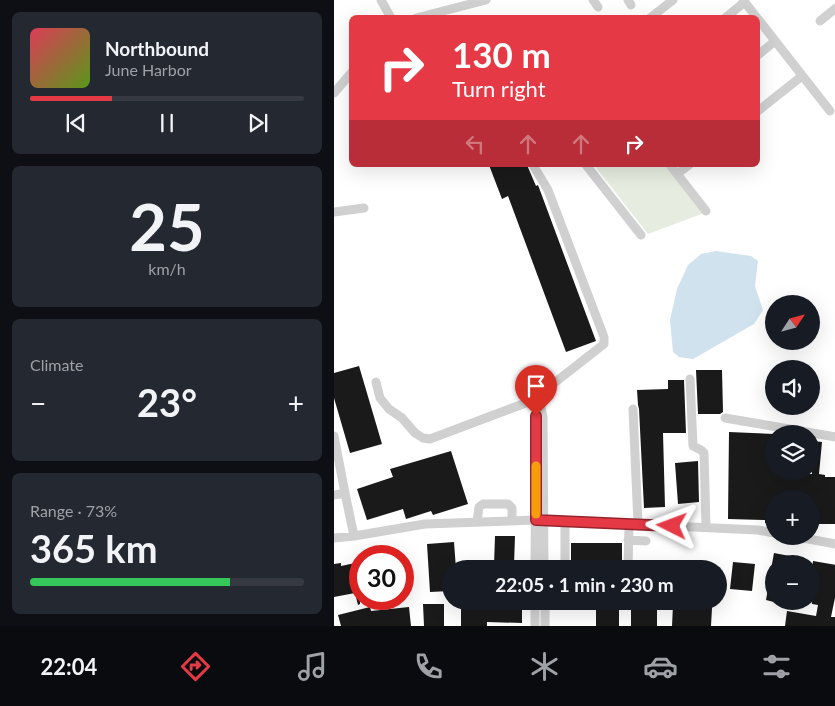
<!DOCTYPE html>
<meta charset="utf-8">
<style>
body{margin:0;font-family:Lato,sans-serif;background:#242831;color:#f1f3f6;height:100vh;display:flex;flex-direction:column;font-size:19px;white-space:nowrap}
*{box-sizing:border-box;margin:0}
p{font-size:16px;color:#9ea1a6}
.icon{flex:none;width:28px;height:28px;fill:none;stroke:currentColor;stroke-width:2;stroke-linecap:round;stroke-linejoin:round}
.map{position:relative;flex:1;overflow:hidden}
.drawer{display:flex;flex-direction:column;gap:12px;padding:12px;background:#0d0f14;width:334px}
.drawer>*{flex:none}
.guide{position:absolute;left:15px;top:15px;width:411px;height:152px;border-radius:8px;box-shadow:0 5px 20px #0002;background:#e63946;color:#fff;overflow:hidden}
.needle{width:32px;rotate:54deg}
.tools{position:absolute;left:431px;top:295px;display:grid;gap:10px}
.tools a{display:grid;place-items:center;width:55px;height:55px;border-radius:50%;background:#171b24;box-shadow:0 5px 20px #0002;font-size:25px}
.speed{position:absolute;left:15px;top:545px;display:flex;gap:10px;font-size:25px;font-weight:700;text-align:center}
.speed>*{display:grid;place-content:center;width:65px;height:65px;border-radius:50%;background:#171b24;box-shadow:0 5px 20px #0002;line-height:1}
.speed .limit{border:8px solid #d22;background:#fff;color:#111}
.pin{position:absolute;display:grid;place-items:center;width:42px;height:42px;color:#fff;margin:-51px -21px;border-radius:50% 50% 50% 0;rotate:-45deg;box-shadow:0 0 5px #0007}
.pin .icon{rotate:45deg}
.me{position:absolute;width:55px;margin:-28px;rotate:273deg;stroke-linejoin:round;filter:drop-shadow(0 0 4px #0008)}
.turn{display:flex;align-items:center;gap:18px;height:105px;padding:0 20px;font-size:22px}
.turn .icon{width:65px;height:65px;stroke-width:2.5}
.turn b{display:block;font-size:35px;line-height:42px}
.lanes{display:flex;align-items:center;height:48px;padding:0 20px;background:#0003;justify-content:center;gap:25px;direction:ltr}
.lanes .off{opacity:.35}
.big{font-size:38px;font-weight:700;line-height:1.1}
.drawer .card{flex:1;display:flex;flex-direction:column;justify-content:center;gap:8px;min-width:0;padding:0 18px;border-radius:8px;background:#242831}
.drawer .dial{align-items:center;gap:0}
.dial b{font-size:65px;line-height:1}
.song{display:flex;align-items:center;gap:15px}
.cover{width:60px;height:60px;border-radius:8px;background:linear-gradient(135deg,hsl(350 70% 55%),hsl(90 70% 35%))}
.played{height:5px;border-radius:2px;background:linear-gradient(90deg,#e63946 30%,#363941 30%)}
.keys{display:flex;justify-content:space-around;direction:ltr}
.heat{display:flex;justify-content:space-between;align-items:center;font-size:28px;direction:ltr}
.charge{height:8px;border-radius:4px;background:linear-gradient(90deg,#34c759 73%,#363941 0)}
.trip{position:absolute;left:108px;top:560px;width:285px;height:50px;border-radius:25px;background:#171b24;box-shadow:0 5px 20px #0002;font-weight:700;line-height:50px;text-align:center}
.tabs{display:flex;height:80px;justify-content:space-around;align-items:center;background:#090b0e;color:#9ea1a6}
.tabs .icon{width:35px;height:35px}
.tabs .current{color:#e63946}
.tabs b{font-size:22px;color:#f1f3f6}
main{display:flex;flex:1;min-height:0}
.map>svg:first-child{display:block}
.green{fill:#e6ecdf}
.water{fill:#cfe2ee}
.building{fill:#1a1a1a}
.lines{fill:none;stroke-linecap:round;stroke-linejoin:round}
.minor{stroke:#d0d0d0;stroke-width:9}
.route-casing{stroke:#96252e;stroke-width:12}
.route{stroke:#e63946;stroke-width:9}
.slow{stroke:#f59e0b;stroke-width:9}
</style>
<main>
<section class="drawer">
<div class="card">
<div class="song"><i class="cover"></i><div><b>Northbound</b><p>June Harbor</p></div></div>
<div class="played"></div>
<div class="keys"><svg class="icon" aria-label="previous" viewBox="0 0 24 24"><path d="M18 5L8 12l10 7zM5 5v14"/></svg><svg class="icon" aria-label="pause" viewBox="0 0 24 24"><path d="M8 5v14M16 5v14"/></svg><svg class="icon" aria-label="next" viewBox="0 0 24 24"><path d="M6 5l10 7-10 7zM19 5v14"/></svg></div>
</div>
<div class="card dial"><b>25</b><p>km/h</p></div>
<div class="card"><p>Climate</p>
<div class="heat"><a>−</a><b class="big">23°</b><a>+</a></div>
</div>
<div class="card"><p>Range · 73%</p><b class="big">365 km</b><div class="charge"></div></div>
</section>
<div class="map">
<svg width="502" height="626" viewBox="0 0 502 626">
<rect width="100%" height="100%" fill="#fff"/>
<path class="green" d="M260,165h73l37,48 -56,21z"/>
<path class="water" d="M382,251l35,5 7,5 -3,25 8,24 -9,14 -61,35 -14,-2 -6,-5 -3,-32 7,-31 11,-24 13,-11z"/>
<path class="building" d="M155,165h38l9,21 2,-1 58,156 -30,11 -58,-156 -6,3z
M25,366l23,78 -32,9 -16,-55v-25z
M362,370h26l1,42 -3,2h-22z
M334,380h16l2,53h-23l2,74 -21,1 -5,-99 -1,-4 -1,-15 31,-1z
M395,432l45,2v37h21v3h17v-33l10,1 -3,32 6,1v2h11v47h-24v-25h-38v24h-9v-3l-37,-1z
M117,451l17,53 -35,11 -2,-4 -25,8 -3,-10 -36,11 -10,-31 36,-12 -3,-8z
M364,461l1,41 -21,2 -3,-41z
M161,536h20l-1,29h-20z
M120,542l2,27h-6v22l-20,1 -3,-48z
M237,543h51v26h-51z
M440,553l21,4 -1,7h-22z
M479,561l23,4v28l-5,24h5v9h-51l2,-15 29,5 2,-11 -6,-1v-33z
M26,562v42l-2,1 -3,-12 -21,4v-33l7,-1v3z
M399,562l22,2 -3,27 -22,-2z
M437,571h3v31l-8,-2z
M127,601h61v22l-35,-1v4h-26z
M89,604h21v22h-20z
M297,604h26v22h-26z
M339,605l39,3 -1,18h-39z
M36,607l1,4 38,-4 2,19h-70l-3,-11z
M262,607h23v19h-23z"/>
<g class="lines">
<path class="minor" d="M47,0l10,18
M259,0l5,7
M294,0l3,5
M410,1l13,17
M82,18l70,-18
M316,18l23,-18
M391,18l16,-13 4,-5
M424,19l72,92
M486,21l16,-13
M424,55l17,-14
M0,93l18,-21
M424,111l44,-35
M199,165l15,25 56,147v7l-60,47 -5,7 4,19 1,152
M252,165l55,70
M336,165l36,46
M343,174l12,-9
M0,212l30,-4
M356,379l3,67 8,4 3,3 2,74
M42,382l4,16 9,11 13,9 13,15 8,5 7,1 109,-41
M299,409l5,115
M391,418l111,19
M0,436l11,57 9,43
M0,495l11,-2
M143,522l2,-15 4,-3h25l4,4v13
M458,536l44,8
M0,538l20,-2 71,-12 111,-4 222,10 16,3
M294,540l18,1
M201,569l1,-153 7,1
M231,569v-48
M294,569l1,-45
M211,601v25
M201,626v-25"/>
</g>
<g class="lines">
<defs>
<path id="route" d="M202,416v104l136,6"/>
</defs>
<use href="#route" class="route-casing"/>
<use href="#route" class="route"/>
<path class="slow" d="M202,514v-48"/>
</g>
</svg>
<div class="tools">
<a><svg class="needle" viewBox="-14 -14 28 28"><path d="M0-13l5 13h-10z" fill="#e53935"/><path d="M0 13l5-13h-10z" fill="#9ea1a6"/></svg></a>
<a><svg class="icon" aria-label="sound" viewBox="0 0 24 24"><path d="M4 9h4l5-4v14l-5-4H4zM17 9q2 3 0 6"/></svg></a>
<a><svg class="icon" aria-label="layers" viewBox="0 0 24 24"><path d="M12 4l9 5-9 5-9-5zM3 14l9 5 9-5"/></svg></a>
<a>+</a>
<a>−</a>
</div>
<div class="speed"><div class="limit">30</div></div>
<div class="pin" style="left:202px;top:416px;background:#d93025"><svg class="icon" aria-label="arrive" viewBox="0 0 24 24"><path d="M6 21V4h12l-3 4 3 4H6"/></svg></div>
<svg class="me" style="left:338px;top:526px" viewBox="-20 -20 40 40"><path d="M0-17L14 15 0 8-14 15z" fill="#e63946" stroke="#fff" stroke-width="4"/></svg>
<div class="trip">22:05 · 1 min · 230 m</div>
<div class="guide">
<div class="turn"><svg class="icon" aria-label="right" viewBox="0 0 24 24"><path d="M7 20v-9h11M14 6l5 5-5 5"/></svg><div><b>130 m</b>Turn right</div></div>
<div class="lanes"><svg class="icon off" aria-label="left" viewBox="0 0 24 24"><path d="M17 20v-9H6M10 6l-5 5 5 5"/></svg><svg class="icon off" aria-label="ahead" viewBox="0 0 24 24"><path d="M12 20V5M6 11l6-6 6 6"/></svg><svg class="icon off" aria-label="ahead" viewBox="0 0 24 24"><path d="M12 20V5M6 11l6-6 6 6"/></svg><svg class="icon" aria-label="right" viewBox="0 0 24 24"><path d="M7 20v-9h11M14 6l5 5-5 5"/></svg></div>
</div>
</div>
</main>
<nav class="tabs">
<b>22:04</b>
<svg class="icon current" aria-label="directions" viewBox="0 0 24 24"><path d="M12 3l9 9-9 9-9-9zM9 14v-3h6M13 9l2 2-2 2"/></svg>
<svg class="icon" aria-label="music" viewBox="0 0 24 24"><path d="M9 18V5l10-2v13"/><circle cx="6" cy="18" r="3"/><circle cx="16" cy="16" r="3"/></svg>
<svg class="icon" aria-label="phone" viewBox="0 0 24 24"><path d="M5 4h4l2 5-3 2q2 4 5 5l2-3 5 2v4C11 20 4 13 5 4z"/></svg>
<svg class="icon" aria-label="climate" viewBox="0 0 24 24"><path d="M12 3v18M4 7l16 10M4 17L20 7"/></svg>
<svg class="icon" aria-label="car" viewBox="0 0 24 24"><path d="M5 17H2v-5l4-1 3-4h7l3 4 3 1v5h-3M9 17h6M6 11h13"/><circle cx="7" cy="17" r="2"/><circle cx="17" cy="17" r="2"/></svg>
<svg class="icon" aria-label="filters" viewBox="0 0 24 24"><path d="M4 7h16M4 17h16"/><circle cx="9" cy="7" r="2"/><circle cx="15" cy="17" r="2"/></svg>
</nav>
